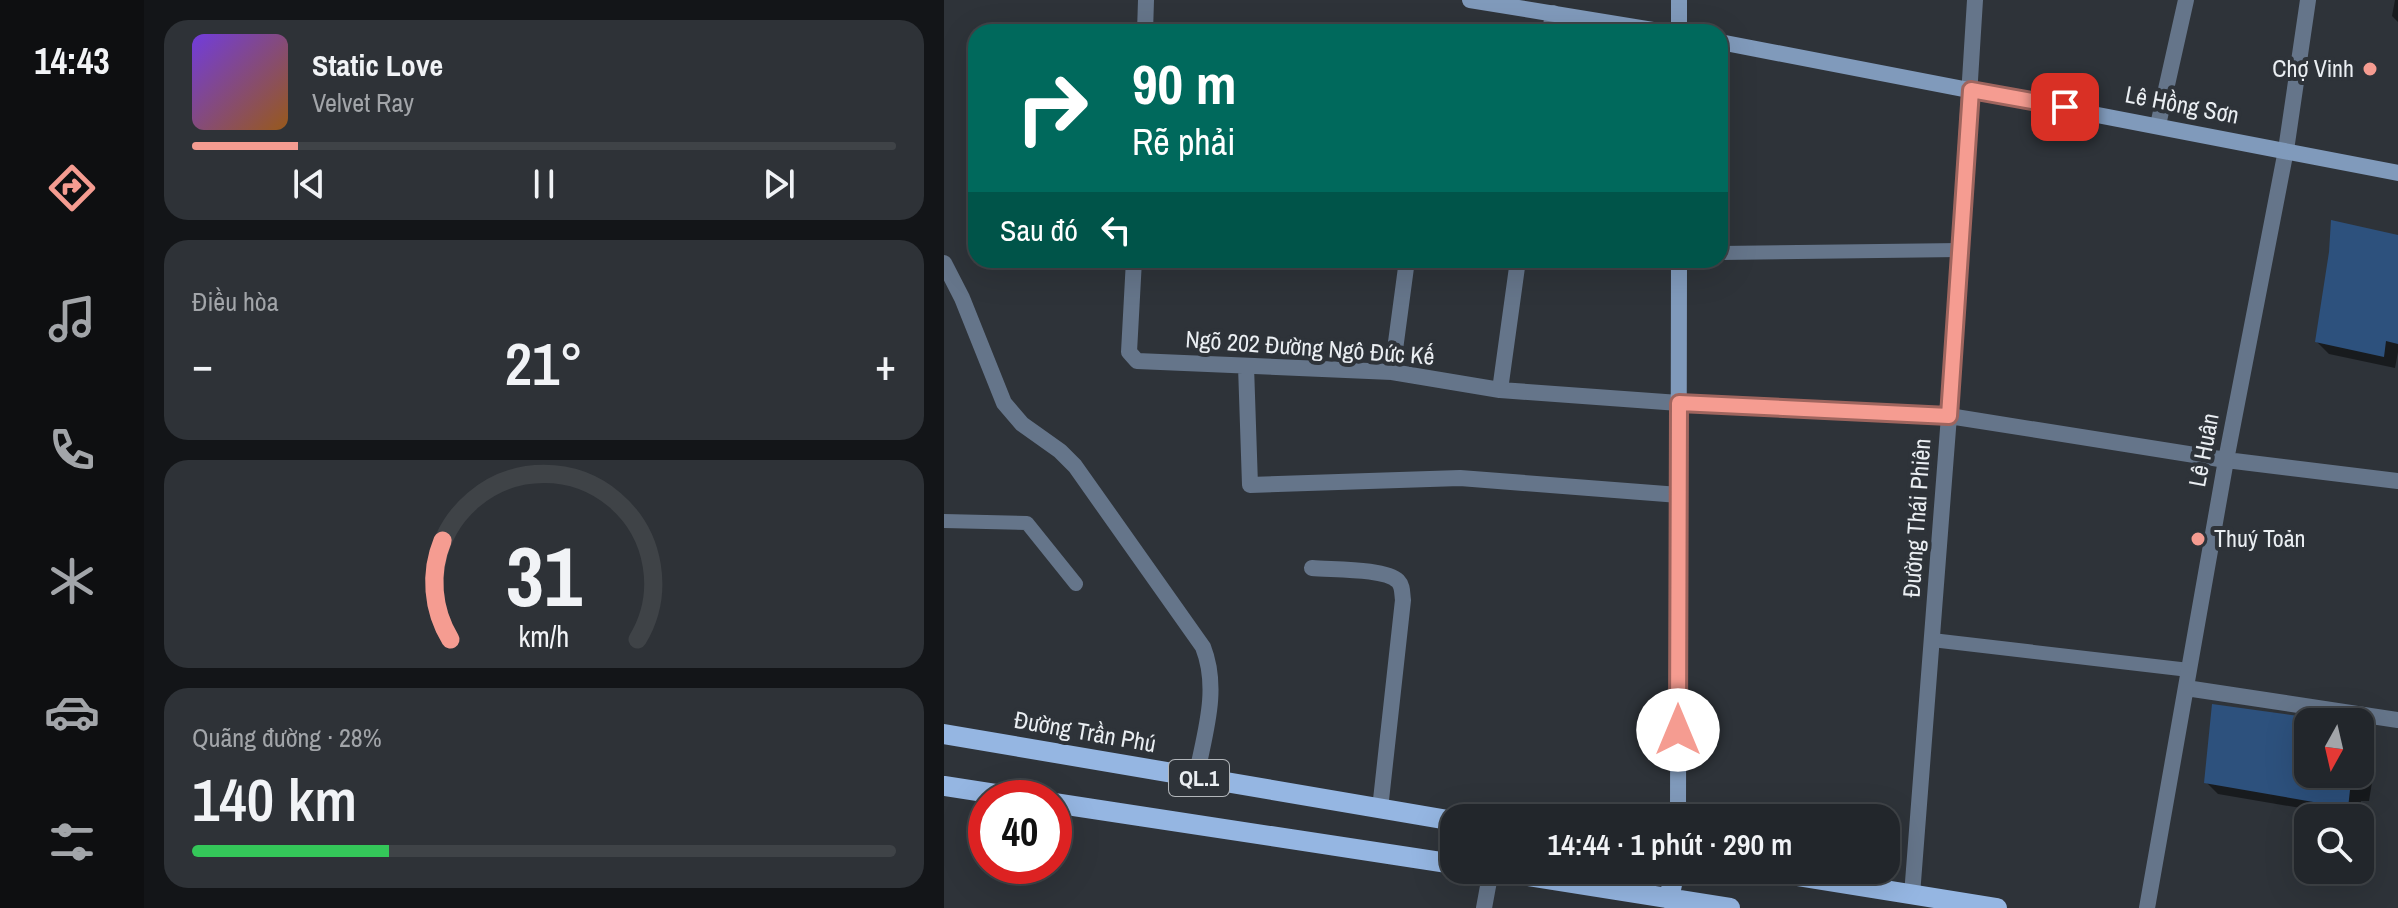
<!DOCTYPE html>
<html lang="vi">
<meta charset="utf-8">
<style>
body{margin:0;font-family:"Archivo Narrow",sans-serif;background:#2e3237;color:#f1f3f6;height:100vh;display:flex;flex-direction:column;font-size:30px;white-space:nowrap}
*{box-sizing:border-box;margin:0}
p{font-size:26px;color:#a2a5a9}
.icon{flex:none;width:44px;height:44px;fill:none;stroke:currentColor;stroke-width:2;stroke-linecap:round;stroke-linejoin:round}
.map{position:relative;flex:1;overflow:hidden}
.sheet{display:flex;flex-direction:column;gap:20px;padding:20px;background:#131518;width:800px}
.sheet>*{flex:none}
.hud{position:absolute;left:24px;top:24px;width:760px;height:244px;border-radius:24px;box-shadow:0 8px 32px #0002,0 0 0 2px #3f4347;background:#00695c;color:#fff;overflow:hidden}
.needle{width:52px;rotate:188deg}
.fabs{position:absolute;left:1350px;top:708px;display:grid;gap:16px}
.fabs a{display:grid;place-items:center;width:80px;height:80px;border-radius:16px;background:#22262b;box-shadow:0 8px 32px #0002,0 0 0 2px #3f4347;font-size:40px}
.speed{position:absolute;left:24px;top:780px;display:flex;gap:16px;font-size:40px;font-weight:700;text-align:center}
.speed>*{display:grid;place-content:center;width:104px;height:104px;border-radius:50%;background:#22262b;box-shadow:0 8px 32px #0002,0 0 0 2px #3f4347;line-height:1}
.speed .limit{border:12px solid #d22;background:#fff;color:#111}
.pin{position:absolute;display:grid;place-items:center;width:68px;height:68px;color:#fff;margin:-34px;border-radius:16px;box-shadow:0 4px 12px #0006}
.me{position:absolute;width:88px;margin:-44px;rotate:0deg;stroke-linejoin:round;filter:drop-shadow(0 0 6px #0008)}
.turn{display:flex;align-items:center;gap:28px;height:168px;padding:0 32px;font-size:36px}
.turn .icon{width:104px;height:104px;stroke-width:2.5}
.turn b{display:block;font-size:56px;line-height:68px}
.then{display:flex;align-items:center;height:76px;padding:0 32px;background:#0003;gap:16px;font-size:30px}
.big{font-size:60px;font-weight:600;line-height:1.1}
.sheet .card{flex:1;display:flex;flex-direction:column;justify-content:center;gap:12px;min-width:0;padding:0 28px;border-radius:24px;background:#2e3237}
.sheet .dial{align-items:center;gap:0}
.dial svg{height:208px;overflow:visible;fill:none;stroke:#3f4347;stroke-width:7;stroke-linecap:round;text-anchor:middle}
.dial text{fill:#f1f3f6;stroke:none}
.song{display:flex;align-items:center;gap:24px}
.cover{width:96px;height:96px;border-radius:12px;background:linear-gradient(135deg,hsl(260 70% 55%),hsl(30 70% 35%))}
.played{height:8px;border-radius:4px;background:linear-gradient(90deg,#f59c91 15%,#3f4347 15%)}
.keys{display:flex;justify-content:space-around;direction:ltr}
.heat{display:flex;justify-content:space-between;align-items:center;font-size:44px;direction:ltr}
.charge{height:12px;border-radius:6px;background:linear-gradient(90deg,#34c759 28%,#3f4347 0)}
.trip{position:absolute;left:496px;top:804px;width:460px;height:80px;border-radius:24px;background:#22262b;box-shadow:0 8px 32px #0002,0 0 0 2px #3f4347;font-weight:600;line-height:80px;text-align:center}
main{display:flex;flex:1;min-height:0}
.tab-bar{display:flex;flex-direction:column;width:144px;justify-content:space-around;align-items:center;background:#0e0f11;color:#a2a5a9}
.tab-bar .icon{width:56px;height:56px}
.tab-bar .on{color:#f59c91}
.tab-bar b{font-size:36px;color:#f1f3f6}
.map>svg:first-child{display:block}
.shadow{fill:#0007}
.building{fill:#2d517d}
.lines{fill:none;stroke-linecap:round;stroke-linejoin:round}
.lane{stroke:#65758a;stroke-width:14}
.street{stroke:#65758a;stroke-width:16}
.secondary{stroke:#809abb;stroke-width:16}
.primary{stroke:#95b6e2;stroke-width:20}
.route-casing{stroke:#9f655e;stroke-width:20}
.route{stroke:#f59c91;stroke-width:14}
.poi-dot{fill:#f59c91;stroke:#2e3339;stroke-width:3}
.labels{text-anchor:middle;stroke-width:8;stroke-linejoin:round;paint-order:stroke}
.shield{fill:#2e3339;stroke:#b2b6ba;stroke-width:2}
.shield-label{font-size:22px;font-weight:bold;fill:#eaeef2}
.poi-label{font-size:24px;fill:#eaeef2;stroke:#2e3339;text-anchor:end}
.street-label{font-size:24px;fill:#eaeef2;stroke:#2e3339}
</style>
<main>
<nav class="tab-bar">
<b>14:43</b>
<svg class="icon on" aria-label="directions" viewBox="0 0 24 24"><path d="M12 3l9 9-9 9-9-9zM9 14v-3h6M13 9l2 2-2 2"/></svg>
<svg class="icon" aria-label="music" viewBox="0 0 24 24"><path d="M9 18V5l10-2v13"/><circle cx="6" cy="18" r="3"/><circle cx="16" cy="16" r="3"/></svg>
<svg class="icon" aria-label="phone" viewBox="0 0 24 24"><path d="M5 4h4l2 5-3 2q2 4 5 5l2-3 5 2v4C11 20 4 13 5 4z"/></svg>
<svg class="icon" aria-label="climate" viewBox="0 0 24 24"><path d="M12 3v18M4 7l16 10M4 17L20 7"/></svg>
<svg class="icon" aria-label="car" viewBox="0 0 24 24"><path d="M5 17H2v-5l4-1 3-4h7l3 4 3 1v5h-3M9 17h6M6 11h13"/><circle cx="7" cy="17" r="2"/><circle cx="17" cy="17" r="2"/></svg>
<svg class="icon" aria-label="filters" viewBox="0 0 24 24"><path d="M4 7h16M4 17h16"/><circle cx="9" cy="7" r="2"/><circle cx="15" cy="17" r="2"/></svg>
</nav>
<section class="sheet">
<div class="card">
<div class="song"><i class="cover"></i><div><b>Static Love</b><p>Velvet Ray</p></div></div>
<div class="played"></div>
<div class="keys"><svg class="icon" aria-label="previous" viewBox="0 0 24 24"><path d="M18 5L8 12l10 7zM5 5v14"/></svg><svg class="icon" aria-label="pause" viewBox="0 0 24 24"><path d="M8 5v14M16 5v14"/></svg><svg class="icon" aria-label="next" viewBox="0 0 24 24"><path d="M6 5l10 7-10 7zM19 5v14"/></svg></div>
</div>
<div class="card"><p>Điều hòa</p>
<div class="heat"><a>−</a><b class="big">21°</b><a>+</a></div>
</div>
<div class="card dial"><svg viewBox="0 0 100 80">
<path d="M14 69A42 42 0 1 1 86 69"/>
<path d="M14 69A42 42 0 0 1 11 31" stroke="#f59c91"/>
<text x="50" y="56" font-size="32" font-weight="700">31</text>
<text x="50" y="72" font-size="11">km/h</text>
</svg></div>
<div class="card"><p>Quãng đường · 28%</p><b class="big">140 km</b><div class="charge"></div></div>
</section>
<div class="map">
<svg width="1454" height="908" viewBox="0 0 1454 908">
<rect width="100%" height="100%" fill="#2e3339"/>
<path class="shadow" d="M1451,0h3v22l-6,-6z
M1454,237v115l-3,16 -66,-14 -12,-12z
M1270,706l112,16h-18v52h52v-46l11,11 5,19 -7,43h-8l-2,17 -141,-24 -12,-12z"/>
<path class="building" d="M1387,220l67,15v109l-12,-3 -2,16 -69,-15 14,-90z
M1268,704l115,16 -19,2v52h52l-2,16h-8l-2,18 -144,-25z"/>
<g class="lines">
<path class="lane" d="M776,253l240,-3
M0,521l83,2 49,61
M988,640l257,30"/>
<path class="street" d="M201,32l1,-32
M606,32l3,-19
M1214,125l28,-125
M190,260l-5,92 8,9 255,11 108,18 18,-130
M0,263l18,35 42,105 18,21 38,27 15,15 128,181c17,43 1,88 -7,131
M302,366l4,119 210,-7 219,17
M448,372l15,-112
M556,390l179,13 270,13 277,44 172,21
M368,568c19,2 73,0 86,13 5,5 4,13 5,19l-23,209
M1242,688l212,32
M968,895l37,-479 26,-416
M540,908l7,-38
M1203,908l79,-448 60,-310 22,-150"/>
<path class="secondary" d="M526,0l195,32
M735,32v-32
M776,42l678,131
M734,818l1,-558"/>
<path class="primary" d="M0,734l510,87
M0,786l78,12
M110,803l400,61
M546,870l240,38
M816,870l237,38
M725,899l6,-29"/>
</g>
<g class="lines">
<defs>
<path id="route" d="M734,730l1,-327 270,13 22,-326 94,17"/>
</defs>
<use href="#route" class="route-casing"/>
<use href="#route" class="route"/>
</g>
<g class="poi-dot">
<circle cx="1426" cy="69" r="8"/>
<circle cx="1254" cy="539" r="8"/>
</g>
<g class="labels">
<rect class="shield" x="225" y="760" width="60" height="36" rx="6"/>
<g class="shield-label">
<text x="255" y="786">QL.1</text>
</g>
<g class="poi-label">
<text x="1410" y="77">Chợ Vinh</text>
<text x="1270" y="547" text-anchor="start">Thuý Toản</text>
</g>
<g class="street-label">
<text transform="translate(1238 105) rotate(11)" y="8">Lê Hồng Sơn</text>
<text transform="translate(366 348) rotate(4)" y="8">Ngõ 202 Đường Ngô Đức Kế</text>
<text transform="translate(1260 450) rotate(-79)" y="8">Lê Huân</text>
<text transform="translate(973 518) rotate(-86)" y="8">Đường Thái Phiên</text>
<text transform="translate(141 732) rotate(10)" y="8">Đường Trần Phú</text>
</g>
</g>
</svg>
<div class="fabs">
<a><svg class="needle" viewBox="-14 -14 28 28"><path d="M0-13l5 13h-10z" fill="#e53935"/><path d="M0 13l5-13h-10z" fill="#a2a5a9"/></svg></a>
<a><svg class="icon" aria-label="search" viewBox="0 0 24 24"><circle cx="10" cy="10" r="6"/><path d="M15 15l6 6"/></svg></a>
</div>
<div class="speed"><div class="limit">40</div></div>
<div class="pin" style="left:1121px;top:107px;background:#d93025"><svg class="icon" aria-label="arrive" viewBox="0 0 24 24"><path d="M6 21V4h12l-3 4 3 4H6"/></svg></div>
<svg class="me" style="left:734px;top:730px" viewBox="-20 -20 40 40"><circle r="19" fill="#fff"/><path d="M0-13L10 11 0 6-10 11z" fill="#f59c91"/></svg>
<div class="trip">14:44 · 1 phút · 290 m</div>
<div class="hud">
<div class="turn"><svg class="icon" aria-label="right" viewBox="0 0 24 24"><path d="M7 20v-9h11M14 6l5 5-5 5"/></svg><div><b>90 m</b>Rẽ phải</div></div>
<div class="then">Sau đó<svg class="icon" aria-label="left" viewBox="0 0 24 24"><path d="M17 20v-9H6M10 6l-5 5 5 5"/></svg></div>
</div>
</div>
</main>
